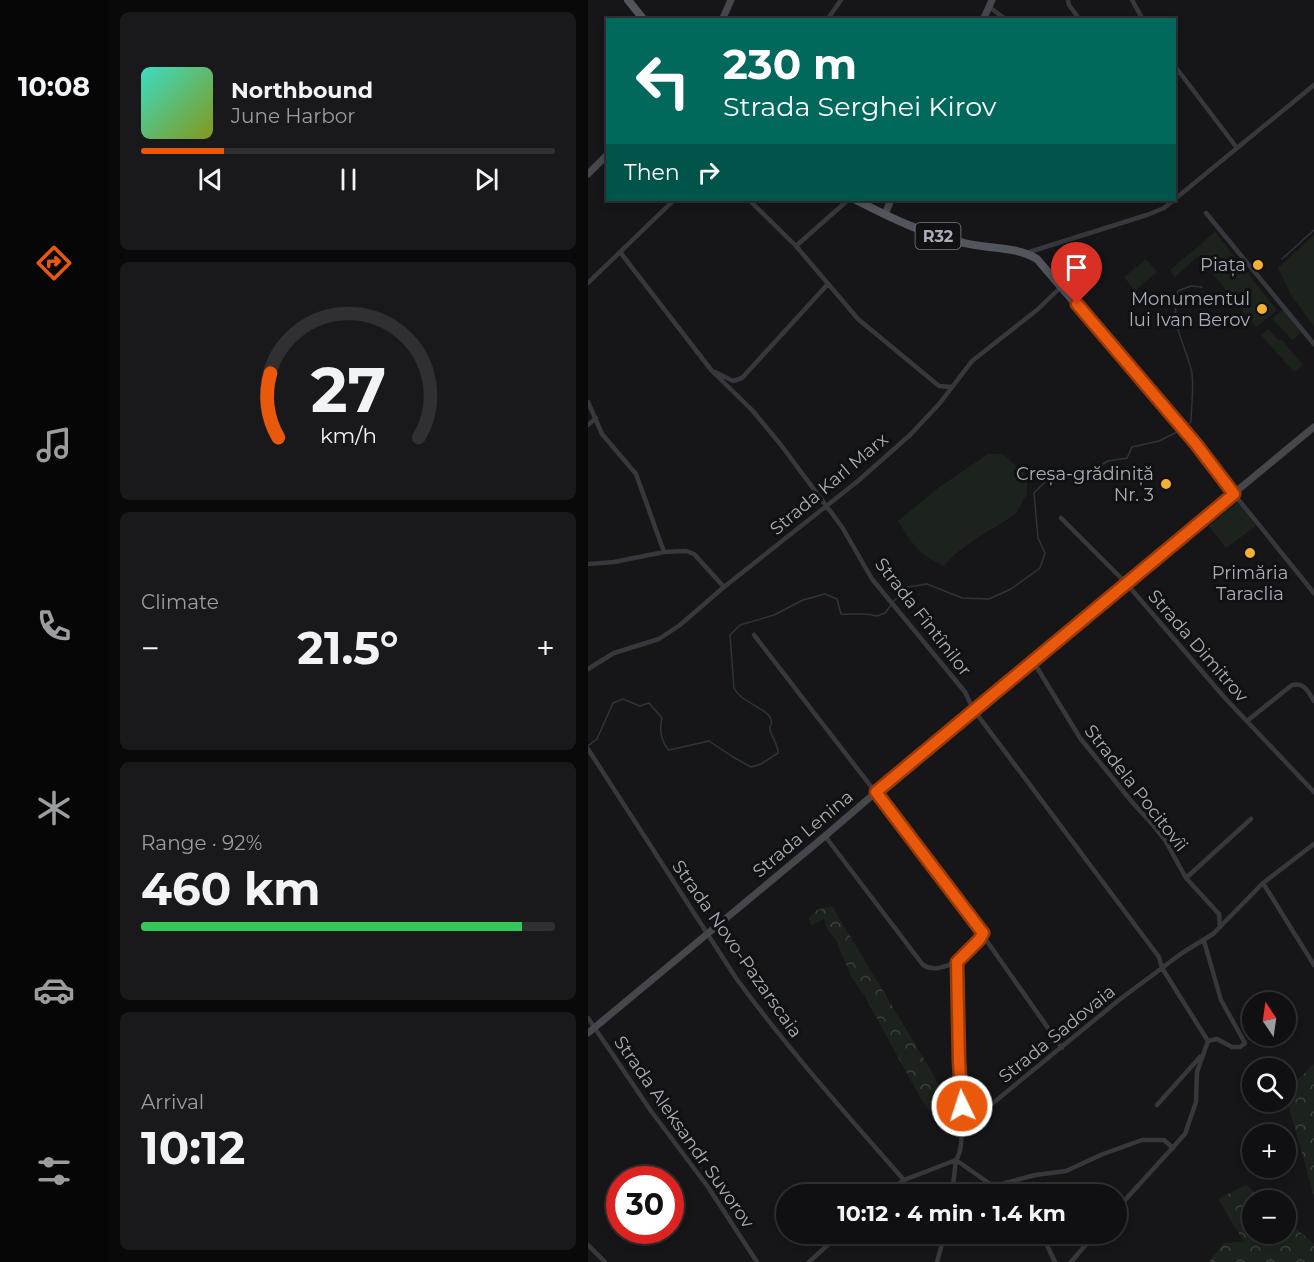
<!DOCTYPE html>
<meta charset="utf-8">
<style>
body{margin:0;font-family:Montserrat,sans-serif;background:#19191b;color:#f1f3f6;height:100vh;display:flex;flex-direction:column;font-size:22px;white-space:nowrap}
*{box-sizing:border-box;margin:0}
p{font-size:20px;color:#9c9d9f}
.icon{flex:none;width:33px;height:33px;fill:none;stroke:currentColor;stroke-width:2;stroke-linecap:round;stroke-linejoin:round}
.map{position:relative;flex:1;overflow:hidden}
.panel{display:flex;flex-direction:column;gap:12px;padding:12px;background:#09090a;width:480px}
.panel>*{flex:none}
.hud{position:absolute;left:18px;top:18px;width:570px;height:183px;border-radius:0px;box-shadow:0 3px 9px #0003,0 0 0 2px #303032;background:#00695c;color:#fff;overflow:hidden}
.needle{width:39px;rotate:347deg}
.tools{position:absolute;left:654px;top:992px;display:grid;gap:12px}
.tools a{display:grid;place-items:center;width:54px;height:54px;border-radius:50%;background:#101012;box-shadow:0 3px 9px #0003,0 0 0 2px #303032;font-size:30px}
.speed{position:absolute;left:18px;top:1166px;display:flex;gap:12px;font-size:30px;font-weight:700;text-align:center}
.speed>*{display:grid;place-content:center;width:78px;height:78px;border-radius:50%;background:#101012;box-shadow:0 3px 9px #0003,0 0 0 2px #303032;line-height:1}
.speed .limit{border:9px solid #d22;background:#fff;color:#111}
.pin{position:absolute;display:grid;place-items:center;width:51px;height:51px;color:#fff;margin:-62px -26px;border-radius:50% 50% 50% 0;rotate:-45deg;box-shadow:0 0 6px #0007}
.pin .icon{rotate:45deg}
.me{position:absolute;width:66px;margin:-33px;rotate:356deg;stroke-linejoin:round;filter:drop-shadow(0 0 4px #0008)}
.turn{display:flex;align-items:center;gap:21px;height:126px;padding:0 18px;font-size:27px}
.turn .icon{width:78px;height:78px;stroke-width:2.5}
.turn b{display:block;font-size:42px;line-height:51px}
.then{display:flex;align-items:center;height:57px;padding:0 18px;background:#0003;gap:12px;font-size:22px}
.big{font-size:45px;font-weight:700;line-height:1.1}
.panel .widget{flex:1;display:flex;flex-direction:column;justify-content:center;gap:9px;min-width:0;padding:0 21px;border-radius:9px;background:#19191b}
.panel .dial{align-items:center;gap:0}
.dial svg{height:156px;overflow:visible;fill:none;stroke:#303032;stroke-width:7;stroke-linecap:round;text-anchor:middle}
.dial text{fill:#f1f3f6;stroke:none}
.song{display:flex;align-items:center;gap:18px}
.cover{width:72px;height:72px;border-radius:9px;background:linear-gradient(135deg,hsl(170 70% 55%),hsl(70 70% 35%))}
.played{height:6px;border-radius:3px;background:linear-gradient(90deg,#ea580c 20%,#303032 20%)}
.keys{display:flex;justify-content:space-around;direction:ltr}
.heat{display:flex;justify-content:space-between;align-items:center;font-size:33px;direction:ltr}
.charge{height:9px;border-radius:4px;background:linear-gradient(90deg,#34c759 92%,#303032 0)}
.trip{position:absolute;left:188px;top:1184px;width:351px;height:60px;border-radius:30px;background:#101012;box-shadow:0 3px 9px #0003,0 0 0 2px #303032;font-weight:700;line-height:60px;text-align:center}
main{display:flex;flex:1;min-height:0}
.menu{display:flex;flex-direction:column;width:108px;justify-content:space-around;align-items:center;background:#060607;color:#9c9d9f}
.menu .icon{width:42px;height:42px}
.menu .active{color:#ea580c}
.menu b{font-size:27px;color:#f1f3f6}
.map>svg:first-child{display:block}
.green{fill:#1c231d}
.forest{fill:url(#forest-crowns)}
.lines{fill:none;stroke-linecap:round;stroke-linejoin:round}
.stream{stroke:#2c353c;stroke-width:1.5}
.street{stroke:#37383d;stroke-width:4.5}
.secondary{stroke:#45474d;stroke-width:7}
.primary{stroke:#53555c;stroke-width:8}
.route-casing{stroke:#983908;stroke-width:15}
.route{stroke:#ea580c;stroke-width:10}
.poi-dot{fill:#f2b134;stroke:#111113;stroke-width:2}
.labels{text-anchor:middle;stroke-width:6;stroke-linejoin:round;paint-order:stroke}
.shield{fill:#111113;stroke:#7b7e86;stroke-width:1.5}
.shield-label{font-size:16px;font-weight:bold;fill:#a8adb8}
.poi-label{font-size:18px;fill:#a8adb8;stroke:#111113;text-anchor:end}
.street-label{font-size:18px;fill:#a8adb8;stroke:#111113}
</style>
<main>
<nav class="menu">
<b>10:08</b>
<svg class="icon active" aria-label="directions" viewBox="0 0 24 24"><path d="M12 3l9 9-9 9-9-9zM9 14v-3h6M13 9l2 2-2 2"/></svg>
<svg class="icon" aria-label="music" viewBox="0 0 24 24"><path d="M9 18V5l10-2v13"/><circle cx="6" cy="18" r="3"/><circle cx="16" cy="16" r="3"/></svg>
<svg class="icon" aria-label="phone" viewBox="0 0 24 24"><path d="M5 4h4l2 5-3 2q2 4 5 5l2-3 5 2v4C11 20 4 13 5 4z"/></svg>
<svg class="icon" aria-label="climate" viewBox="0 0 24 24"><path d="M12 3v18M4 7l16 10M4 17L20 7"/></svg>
<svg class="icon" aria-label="car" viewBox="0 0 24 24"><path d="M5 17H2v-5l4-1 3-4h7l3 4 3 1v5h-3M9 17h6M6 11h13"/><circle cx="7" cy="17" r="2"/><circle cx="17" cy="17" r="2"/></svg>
<svg class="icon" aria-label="filters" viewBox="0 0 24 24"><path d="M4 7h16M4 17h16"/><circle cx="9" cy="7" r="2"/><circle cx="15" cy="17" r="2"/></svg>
</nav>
<section class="panel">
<div class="widget">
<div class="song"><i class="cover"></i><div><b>Northbound</b><p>June Harbor</p></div></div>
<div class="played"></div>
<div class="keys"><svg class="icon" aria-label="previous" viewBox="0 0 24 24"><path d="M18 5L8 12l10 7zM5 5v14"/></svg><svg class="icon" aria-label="pause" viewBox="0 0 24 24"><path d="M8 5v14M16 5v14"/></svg><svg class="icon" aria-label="next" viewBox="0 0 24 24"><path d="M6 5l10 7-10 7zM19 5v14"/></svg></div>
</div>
<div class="widget dial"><svg viewBox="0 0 100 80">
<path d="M14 69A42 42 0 1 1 86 69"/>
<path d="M14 69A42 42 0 0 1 10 36" stroke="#ea580c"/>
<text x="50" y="56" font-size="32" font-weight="700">27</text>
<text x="50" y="72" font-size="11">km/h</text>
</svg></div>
<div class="widget"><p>Climate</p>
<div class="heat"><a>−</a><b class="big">21.5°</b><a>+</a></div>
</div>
<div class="widget"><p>Range · 92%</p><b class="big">460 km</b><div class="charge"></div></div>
<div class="widget"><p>Arrival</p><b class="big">10:12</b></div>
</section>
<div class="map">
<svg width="726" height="1262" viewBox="0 0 726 1262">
<defs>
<pattern id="forest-crowns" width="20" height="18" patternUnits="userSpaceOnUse" patternTransform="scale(1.5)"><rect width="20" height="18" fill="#1c231d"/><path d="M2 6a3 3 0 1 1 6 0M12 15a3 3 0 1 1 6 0" fill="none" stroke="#3a403c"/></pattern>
</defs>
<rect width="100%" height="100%" fill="#161618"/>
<path class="green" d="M627,232l62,78 -21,17 -58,-71 -23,21 -5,-7z
M726,235v91l-23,-31 -13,-27z
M558,259l11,13 -22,19 -11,-14z
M696,309l17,24 -9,7 -20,-21z
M681,329l9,11h4l21,25 -9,7 -33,-37z
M400,454h14l25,21v19l-11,20 -39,24 -22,16 -12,12c-26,-14 -30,-21 -45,-45l40,-33z
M650,502l18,24 -30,22 -17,-22z"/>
<path class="forest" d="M244,906l98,163 12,22v15l-12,6 -9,-13 -57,-104 -12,-17 -16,-38 -9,-11 -3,-10 -13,6 -2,-7 8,-8z
M726,1064v132l-28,-99v-6z
M658,1185l17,15h-11v33h34v-13l28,24v18h-105l15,-19 20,-1 -26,-43z"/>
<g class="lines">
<path class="stream" d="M694,259l32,-29
M597,427l6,-5c0,-15 4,-39 0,-53 -8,-30 -21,-45 -13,-78l13,-5 11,1
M306,601l13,-14 20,-3 35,14 27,1 22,-10 29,-21 5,-15 -7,-15 -4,-45 17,-17 37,-3 20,-12 19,-3 5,-11 27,-6 22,-11
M0,746l9,-7 16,-36 10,-4 17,7 9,-3 13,15c-3,11 -1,24 7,32l40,-9 24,16 18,10 10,-3 17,-11c0,-9 -6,-15 -8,-23 -1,-7 3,-3 1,-10 -3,-12 -30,-17 -37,-32l-4,-53 10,-10 34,-10 29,-15 22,-6 12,5 4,15c13,1 24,-2 36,2l8,-3 6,-8"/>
<path class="street" d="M480,0l1,5 11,15
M544,0l11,20
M401,7l18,13
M239,20l14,-20
M586,65l63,83
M161,200l47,46 62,73 81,67 13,1
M618,213l108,131
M208,246l52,-46
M32,252l92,119 40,39 29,35 61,82 30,52 93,113 8,17 186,248 3,11 46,73
M438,253l121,-38 17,-7 150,-123
M0,283l86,-83
M127,372l18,9 9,-3 85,-93
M0,402l14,32 34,40 28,78
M0,425l8,-7
M646,494l80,99
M473,518l65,65 98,114 90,95
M0,564l26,-2 50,-10 22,-1 8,3 30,33
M166,635l197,255 111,158
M445,661l47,77 52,64 21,23 12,15 21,38 33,36 1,13
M0,669l26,-16 45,-14 21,-14 44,-38 134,-106 52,-46 30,-32 32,-42 65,-51 25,-24
M659,721l45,-36c13,-3 16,7 22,16
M0,749l148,229c52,71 110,136 168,202
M237,836l98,129c11,7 23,1 34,-3
M598,878l65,-59
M675,883l51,82
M616,941l17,59 24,43 -5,4h-8l-15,-8 -9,2
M0,1018l63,93 57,76 49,75
M569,1105l43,-48
M376,1128l-5,-67 -2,-99 22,-22 4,-6
M368,1160l34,24h12l33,-9 31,-4 37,-17 39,-14h22l9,8
M405,1185l30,9
M297,1194l19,-14 52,-20c10,-14 -1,-25 15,-39l148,-121 63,-47 31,-19 50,-51 51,-39
M364,1194l4,-34
M528,1210l69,-76 11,-32 1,-30 11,-31
M453,1233l14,29
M0,1245l17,17
M221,1262l32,-29
M349,1262l8,-29
M483,1262l25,-29"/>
<path class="secondary" d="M134,20l9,-20
M395,20l9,-20
M0,174l20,-20
M297,214l6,-14
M0,1033l237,-197 148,-127 341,-282"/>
<path class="primary" d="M40,0l16,20
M268,200c35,18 70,35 108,43 23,6 53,3 73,16l159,185 38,50"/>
</g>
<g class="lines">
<defs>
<path id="route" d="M374,1106l-3,-45 -2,-99 22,-22 4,-7 -107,-141 358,-298 -38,-50 -119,-140"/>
</defs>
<use href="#route" class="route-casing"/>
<use href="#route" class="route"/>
</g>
<g class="poi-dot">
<circle cx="670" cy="265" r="6"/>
<circle cx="674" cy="309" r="6"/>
<circle cx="578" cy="484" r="6"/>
<circle cx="662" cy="553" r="6"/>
</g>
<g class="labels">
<rect class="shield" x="327.5" y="223" width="45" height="26" rx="4.5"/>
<g class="shield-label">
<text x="350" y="242">R32</text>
</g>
<g class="poi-label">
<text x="658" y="271">Piața</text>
<text x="662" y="305">Monumentul<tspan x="662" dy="21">lui Ivan Berov</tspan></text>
<text x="566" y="480">Creșa-grădiniță<tspan x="566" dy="21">Nr. 3</tspan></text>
<text x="662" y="579" text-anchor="middle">Primăria<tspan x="662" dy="21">Taraclia</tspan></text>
</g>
<g class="street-label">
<text transform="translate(241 484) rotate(-40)" y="6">Strada Karl Marx</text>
<text transform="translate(335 617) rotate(52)" y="6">Strada Fîntînilor</text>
<text transform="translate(610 646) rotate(49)" y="6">Strada Dimitrov</text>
<text transform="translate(548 788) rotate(52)" y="6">Stradela Pocitovîi</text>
<text transform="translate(215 834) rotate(-40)" y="6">Strada Lenina</text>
<text transform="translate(149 949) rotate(55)" y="6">Strada Novo-Pazarscaia</text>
<text transform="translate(469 1034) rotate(-39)" y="6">Strada Sadovaia</text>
<text transform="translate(96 1132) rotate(55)" y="6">Strada Aleksandr Suvorov</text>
</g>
</g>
</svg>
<div class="tools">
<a><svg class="needle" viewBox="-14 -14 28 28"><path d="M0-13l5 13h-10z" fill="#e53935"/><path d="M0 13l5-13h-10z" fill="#9c9d9f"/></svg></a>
<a><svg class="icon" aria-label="search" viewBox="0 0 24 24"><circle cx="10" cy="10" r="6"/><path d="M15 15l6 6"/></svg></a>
<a>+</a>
<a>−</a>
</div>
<div class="speed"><div class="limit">30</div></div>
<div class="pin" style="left:489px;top:304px;background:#d93025"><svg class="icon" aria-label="arrive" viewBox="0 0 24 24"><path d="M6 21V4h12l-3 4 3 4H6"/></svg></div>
<svg class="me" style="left:374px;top:1106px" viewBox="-20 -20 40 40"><circle r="17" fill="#ea580c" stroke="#fff" stroke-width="3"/><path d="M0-11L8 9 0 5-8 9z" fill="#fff"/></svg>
<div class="trip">10:12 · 4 min · 1.4 km</div>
<div class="hud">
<div class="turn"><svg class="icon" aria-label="left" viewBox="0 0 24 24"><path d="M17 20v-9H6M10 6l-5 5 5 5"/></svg><div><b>230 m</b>Strada Serghei Kirov</div></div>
<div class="then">Then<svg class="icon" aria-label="right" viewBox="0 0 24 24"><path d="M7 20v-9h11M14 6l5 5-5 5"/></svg></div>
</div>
</div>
</main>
